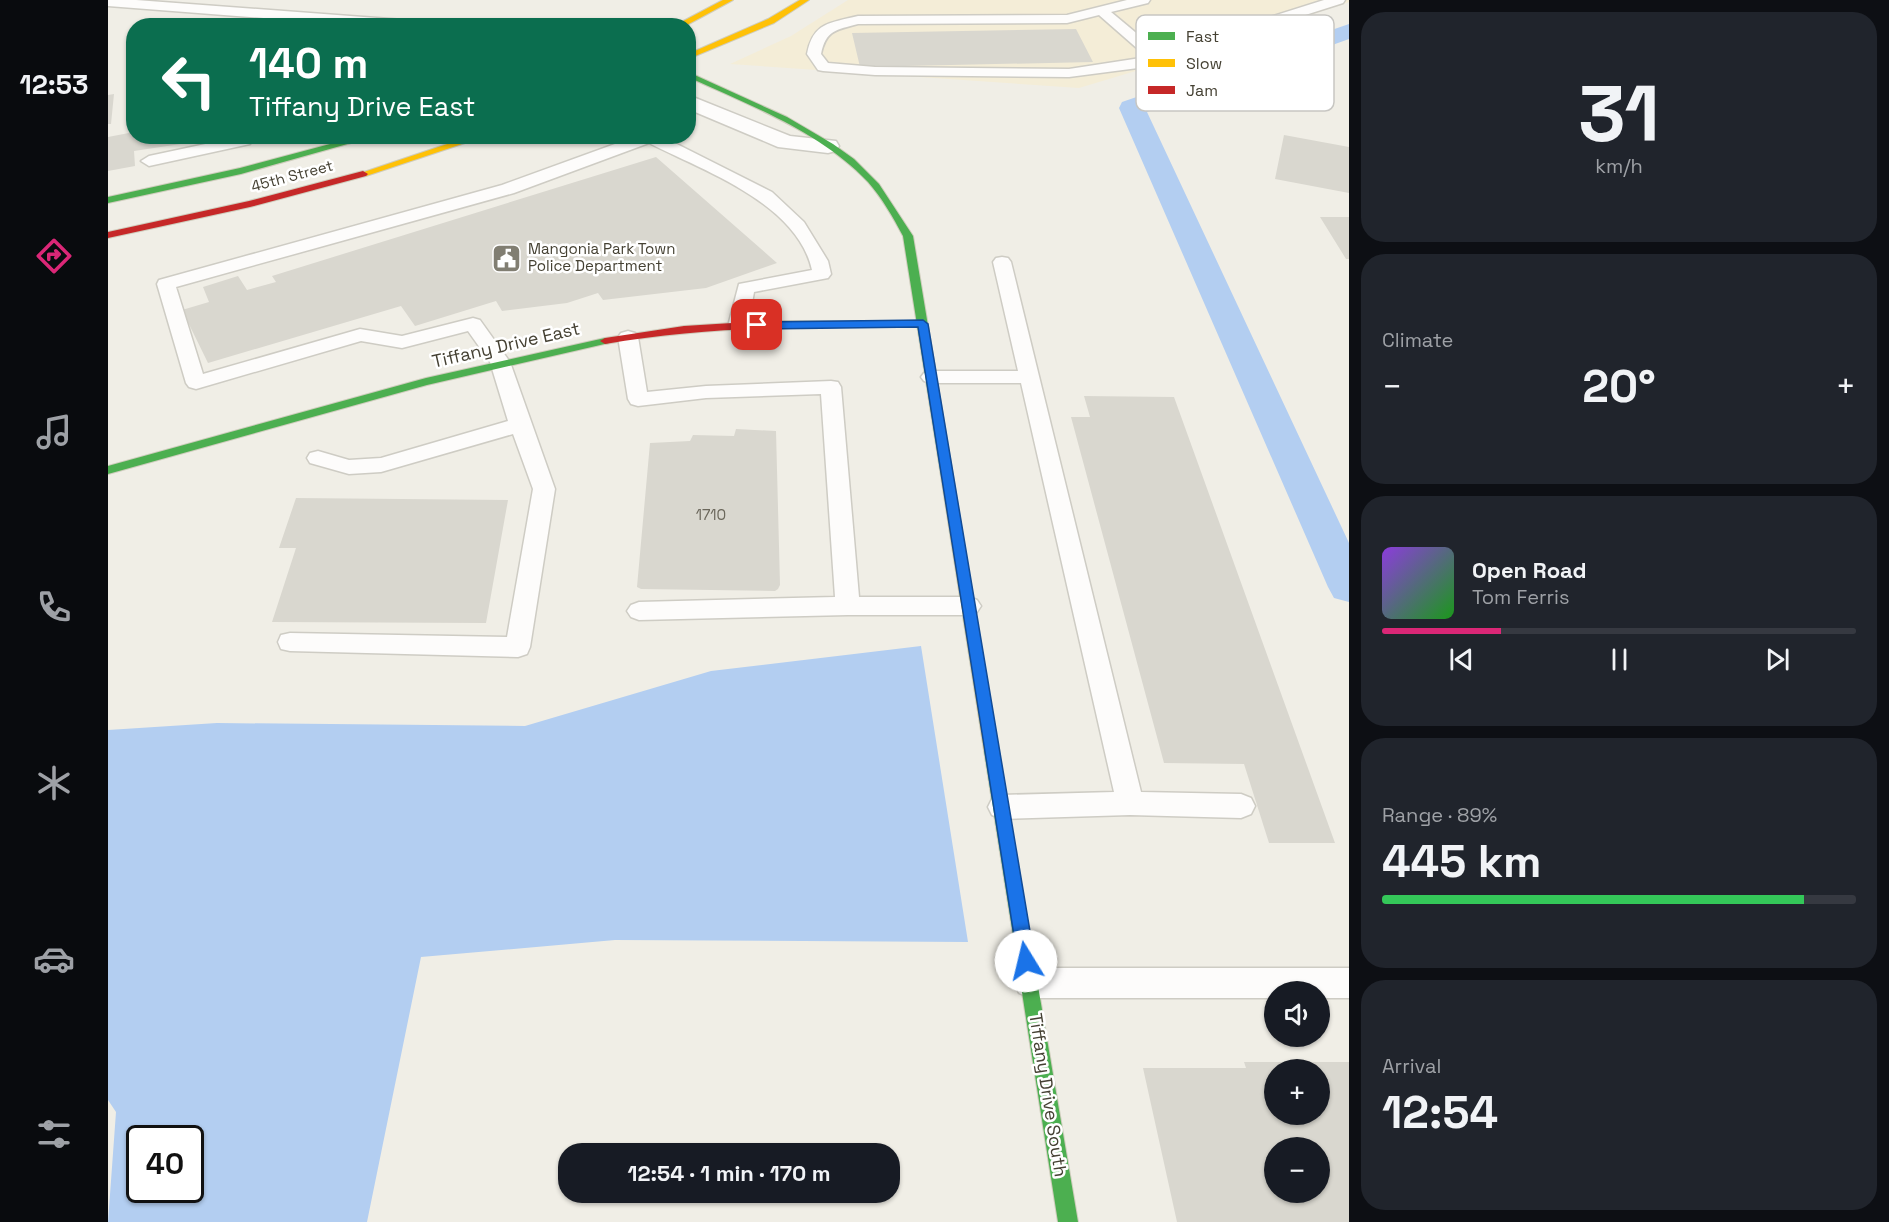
<!DOCTYPE html>
<meta charset="utf-8">
<style>
body{margin:0;font-family:"Space Grotesk",sans-serif;background:#20242c;color:#f1f3f6;height:100vh;display:flex;flex-direction:column;font-size:22px;white-space:nowrap}
*{box-sizing:border-box;margin:0}
p{font-size:20px;color:#9ea1a6}
.icon{flex:none;width:33px;height:33px;fill:none;stroke:currentColor;stroke-width:2;stroke-linecap:round;stroke-linejoin:round}
.map{position:relative;flex:1;overflow:hidden}
.side{display:flex;flex-direction:column;gap:12px;padding:12px;background:#0d0f14;width:540px}
.side>*{flex:none}
.hud{position:absolute;left:18px;top:18px;width:570px;height:126px;border-radius:24px;box-shadow:0 2px 4px #0004;background:#0b6e4f;color:#fff;overflow:hidden}
.fabs{position:absolute;left:1156px;top:981px;display:grid;gap:12px}
.fabs a{display:grid;place-items:center;width:66px;height:66px;border-radius:50%;background:#171b24;box-shadow:0 2px 4px #0004;font-size:30px}
.speed{position:absolute;left:18px;top:1125px;display:flex;gap:12px;font-size:30px;font-weight:700;text-align:center}
.speed>*{display:grid;place-content:center;width:78px;height:78px;border-radius:50%;background:#171b24;box-shadow:0 2px 4px #0004;line-height:1}
.speed .limit{border:3px solid #111;border-radius:9px;background:#fff;color:#111}
.pin{position:absolute;display:grid;place-items:center;width:51px;height:51px;color:#fff;margin:-26px;border-radius:12px;box-shadow:0 3px 9px #0006}
.me{position:absolute;width:66px;margin:-33px;rotate:351deg;stroke-linejoin:round;filter:drop-shadow(0 0 4px #0008)}
.turn{display:flex;align-items:center;gap:21px;height:126px;padding:0 24px;font-size:27px}
.turn .icon{width:78px;height:78px;stroke-width:2.5}
.turn b{display:block;font-size:42px;line-height:51px}
.big{font-size:45px;font-weight:800;line-height:1.1}
.side .card{flex:1;display:flex;flex-direction:column;justify-content:center;gap:9px;min-width:0;padding:0 21px;border-radius:24px;background:#20242c}
.side .dial{align-items:center;gap:0}
.dial b{font-size:78px;line-height:1}
.song{display:flex;align-items:center;gap:18px}
.cover{width:72px;height:72px;border-radius:9px;background:linear-gradient(135deg,hsl(270 70% 55%),hsl(120 70% 35%))}
.played{height:6px;border-radius:3px;background:linear-gradient(90deg,#db2777 25%,#363941 25%)}
.keys{display:flex;justify-content:space-around;direction:ltr}
.heat{display:flex;justify-content:space-between;align-items:center;font-size:33px;direction:ltr}
.charge{height:9px;border-radius:4px;background:linear-gradient(90deg,#34c759 89%,#363941 0)}
.trip{position:absolute;left:450px;top:1143px;width:342px;height:60px;border-radius:24px;background:#171b24;box-shadow:0 2px 4px #0004;font-weight:800;line-height:60px;text-align:center}
main{display:flex;flex:1;min-height:0}
.menu{display:flex;flex-direction:column;width:108px;justify-content:space-around;align-items:center;background:#090b0e;color:#9ea1a6}
.menu .icon{width:42px;height:42px}
.menu .current{color:#db2777}
.menu b{font-size:27px;color:#f1f3f6}
.map>svg:first-child{display:block}
.commercial{fill:#f4edd7}
.water{fill:#b3cef1;fill-rule:evenodd}
.lines{fill:none;stroke-linecap:round;stroke-linejoin:round}
.canal{fill:#b3cef1;fill-rule:evenodd}
.building{fill:#d9d7cf;fill-rule:evenodd}
.lane-casing{stroke:#ceccc4;stroke-width:3}
.street-casing{stroke:#ceccc4;stroke-width:3}
.fast-casing{stroke:#cfcdbd;stroke-width:2}
.slow-casing{stroke:#cfcdbd;stroke-width:2}
.jam-casing{stroke:#cfcdbd;stroke-width:2}
.lane{fill:#fdfcfb;fill-rule:evenodd}
.street{fill:#fdfcfb;fill-rule:evenodd}
.fast{fill:#4caf50;fill-rule:evenodd}
.slow{fill:#ffc107;fill-rule:evenodd}
.jam{fill:#c62828;fill-rule:evenodd}
.route{fill:#1a73e8;stroke:#114b97;stroke-width:1.5}
.labels{text-anchor:middle;stroke-width:5;stroke-linejoin:round;paint-order:stroke}
.far-street-label{font-size:15px;fill:#454133;stroke:#fff}
.far-poi-label{font-size:15px;fill:#454133;stroke:#fff;text-anchor:start}
.number-label{font-size:15px;fill:#6b675b}
.street-label{font-size:18px;fill:#454133;stroke:#fff}
.key{fill:#fff;stroke:#c7c6c2;stroke-width:1.5}
.key-label{font-size:16px;fill:#454133}
</style>
<main>
<nav class="menu">
<b>12:53</b>
<svg class="icon current" aria-label="directions" viewBox="0 0 24 24"><path d="M12 3l9 9-9 9-9-9zM9 14v-3h6M13 9l2 2-2 2"/></svg>
<svg class="icon" aria-label="music" viewBox="0 0 24 24"><path d="M9 18V5l10-2v13"/><circle cx="6" cy="18" r="3"/><circle cx="16" cy="16" r="3"/></svg>
<svg class="icon" aria-label="phone" viewBox="0 0 24 24"><path d="M5 4h4l2 5-3 2q2 4 5 5l2-3 5 2v4C11 20 4 13 5 4z"/></svg>
<svg class="icon" aria-label="climate" viewBox="0 0 24 24"><path d="M12 3v18M4 7l16 10M4 17L20 7"/></svg>
<svg class="icon" aria-label="car" viewBox="0 0 24 24"><path d="M5 17H2v-5l4-1 3-4h7l3 4 3 1v5h-3M9 17h6M6 11h13"/><circle cx="7" cy="17" r="2"/><circle cx="17" cy="17" r="2"/></svg>
<svg class="icon" aria-label="filters" viewBox="0 0 24 24"><path d="M4 7h16M4 17h16"/><circle cx="9" cy="7" r="2"/><circle cx="15" cy="17" r="2"/></svg>
</nav>
<div class="map">
<svg width="1241" height="1222" viewBox="0 0 1241 1222">
<rect width="100%" height="100%" fill="#f0eee6"/>
<path class="commercial" d="M740,0h501v2l-150,50 -120,36 -349,-24 61,-28z"/>
<path class="water" d="M813,646l47,296 -353,-2 -194,17 -54,265h-259l8,-110 -8,-12v-370l109,-7 308,3 186,-55zM32,1138h50v52h-50z"/>
<g class="lines">
<path class="canal" d="M1241,24v15l-202,73 202,431v59l-15,-4 -6,-11 -209,-479 3,-6z"/>
</g>
<path class="building" d="M968,29l17,33 -233,5 -8,-34z
M6,94l-3,30h-3v-29z
M26,132v4h59l1,6 -60,9 1,15 -27,5v-34z
M1176,135l65,12v46l-74,-14z
M548,157l121,106 -71,25 -103,12 -5,-7 -31,10 -65,8 -6,-10 -81,25 -14,-20 -193,57 -26,-53 27,-8 -6,-15 35,-11 9,14 29,-8 -4,-6z
M1212,217h29v42h-3z
M976,396l90,1 161,446h-66l-25,-79 -80,-1 -93,-346h19z
M628,429l40,2 4,154 -2,4 -3,2 -134,-2 -4,-2 13,-144 40,-2 3,-6 41,1z
M188,498l212,2 -22,123 -214,-1 24,-74h-17z
M1136,1062h105v160h-172l-34,-154h103zM1167,1070h45v44h-45zM1167,1148h45v44h-45z"/>
<g class="lines">
<defs>
<path id="lane" d="M0,0h28l294,22 7,4h-70l-259,-20z
M1019,0h23l-2,3 -37,9 48,40 165,-52h21l-2,3 -205,65 -69,9 -194,-2 -52,-4 -5,-1 -11,-16c6,-32 23,-31 51,-38l209,-1zM991,15l48,42 -78,12 -194,-2 -47,-4 -7,-9c5,-24 15,-24 37,-30l209,-1z
M135,136l7,2 2,3 -2,3 -101,22 -8,-5 8,-5z
M529,136h24l111,56 32,30 24,39 3,13 -3,4 -74,14 -6,34 -3,4h-14l-3,-4 11,-42 73,-14c-15,-67 -108,-99 -163,-127l-135,50 -338,94 27,87 157,-45 42,7 71,-18 7,2 30,42 45,127 -25,158 -3,7 -9,3 -228,-6 -9,-2 -3,-7 3,-7 9,-2 217,4 26,-148 -20,-55 -132,38 -32,2 -39,-11 -3,-5 3,-5 8,-2 31,9 32,-2 127,-37 -18,-59 -22,-31 -66,17 -41,-7 -165,48 -7,-2 -3,-4 -29,-99 2,-4 343,-95z
M894,257l6,1 3,4 130,530 100,2 10,4 4,8 -4,8 -10,4 -111,-3 -128,4 -10,-4 -4,-8 4,-8 10,-4 112,-3 -93,-409h-90l-7,-2 -3,-4 3,-4 7,-2h87l-25,-109 3,-4z
M520,331l7,2 3,4 9,55 59,-6 125,-5 7,1 3,5 18,210h110l8,3 4,6 -4,6 -8,3h-121l-209,5 -8,-3 -4,-6 4,-6 8,-3 196,-5 -14,-203 -115,4 -68,8 -7,-2 -3,-5 -10,-62 3,-4z
M922,968h319v30h-29v-6h-45v6h-245l-11,-5 -4,-10 4,-10z"/>
<path id="street" d="M580,95l102,41 46,5 3,5 -3,5 -8,2 -50,-6 -90,-38z"/>
<path id="fast" d="M580,72l99,45 46,27 21,15 25,25 34,52 40,240 -2,3 -4,1 -6,-4 -38,-240c-10,-19 -21,-38 -35,-54 -49,-51 -117,-76 -180,-105z
M252,136h16l-135,38 -133,29v-6l132,-29z
M497,338l4,1v4l-182,42 -319,89v-8l318,-88z
M883,744l5,2 2,4 80,472h-20l-74,-472 2,-4z"/>
<path id="slow" d="M615,0h10l-48,26h-11z
M692,0h9l-35,23 -86,36v-5l80,-35z
M363,136h15l-120,40 -8,-2z
M839,472l6,4 45,274 -2,4 -5,2 -5,-2 -2,-4 -43,-274z"/>
<path id="jam" d="M255,171l5,3 -2,2 -116,31 -142,31v-6l141,-31z
M656,321h159l5,3 -5,3c-107,-1 -212,-1 -318,17l-5,-3 5,-3 79,-12z"/>
</defs>
<use href="#lane" class="lane-casing"/>
<use href="#street" class="street-casing"/>
<use href="#fast" class="fast-casing"/>
<use href="#slow" class="slow-casing"/>
<use href="#jam" class="jam-casing"/>
<use href="#lane" class="lane"/>
<use href="#street" class="street"/>
<use href="#fast" class="fast"/>
<use href="#slow" class="slow"/>
<use href="#jam" class="jam"/>
</g>
<path class="route" d="M815,320l5,4 107,637 -3,6 -6,2 -6,-2 -2,-6 -100,-634 -161,2 -5,-4 5,-3z"/>
<defs>
<symbol id="civic-square" viewBox="-11 -11 22 22"><rect x="-9" y="-9" width="18" height="18" rx="4" fill="#817e72" stroke="#fff"/><path d="M-.6-6.5H3V-4.5H.6V-3L4-1V1h2V6H-6V1h2V-1L-.6-3ZM-1.2 2.5V6h2.4V2.5Z" fill="#fff"/></symbol>
</defs>
<g fill-rule="evenodd">
<use href="#civic-square" x="382" y="242" width="33" height="33"/>
</g>
<g class="labels">
<g class="far-street-label">
<text transform="translate(184 176) rotate(-15)" y="5">45th Street</text>
</g>
<g class="far-poi-label">
<text x="420" y="254">Mangonia Park Town<tspan x="420" dy="17">Police Department</tspan></text>
</g>
<g class="number-label">
<text x="603" y="520">1710</text>
</g>
<g class="street-label">
<text transform="translate(398 345) rotate(-13)" y="6">Tiffany Drive East</text>
<text transform="translate(940 1095) rotate(81)" y="6">Tiffany Drive South</text>
</g>
</g>
<rect x="1028" y="15" width="198" height="96" rx="9" class="key"/>
<rect x="1040" y="32" width="27" height="8" fill="#4caf50"/>
<rect x="1040" y="59" width="27" height="8" fill="#ffc107"/>
<rect x="1040" y="86" width="27" height="8" fill="#c62828"/>
<g class="key-label">
<text x="1078" y="42">Fast</text>
<text x="1078" y="69">Slow</text>
<text x="1078" y="96">Jam</text>
</g>
</svg>
<div class="fabs">
<a><svg class="icon" aria-label="sound" viewBox="0 0 24 24"><path d="M4 9h4l5-4v14l-5-4H4zM17 9q2 3 0 6"/></svg></a>
<a>+</a>
<a>−</a>
</div>
<div class="speed"><div class="limit">40</div></div>
<div class="pin" style="left:649px;top:325px;background:#d93025"><svg class="icon" aria-label="arrive" viewBox="0 0 24 24"><path d="M6 21V4h12l-3 4 3 4H6"/></svg></div>
<svg class="me" style="left:918px;top:961px" viewBox="-20 -20 40 40"><circle r="19" fill="#fff"/><path d="M0-13L10 11 0 6-10 11z" fill="#1a73e8"/></svg>
<div class="trip">12:54 · 1 min · 170 m</div>
<div class="hud">
<div class="turn"><svg class="icon" aria-label="left" viewBox="0 0 24 24"><path d="M17 20v-9H6M10 6l-5 5 5 5"/></svg><div><b>140 m</b>Tiffany Drive East</div></div>
</div>
</div>
<section class="side">
<div class="card dial"><b>31</b><p>km/h</p></div>
<div class="card"><p>Climate</p>
<div class="heat"><a>−</a><b class="big">20°</b><a>+</a></div>
</div>
<div class="card">
<div class="song"><i class="cover"></i><div><b>Open Road</b><p>Tom Ferris</p></div></div>
<div class="played"></div>
<div class="keys"><svg class="icon" aria-label="previous" viewBox="0 0 24 24"><path d="M18 5L8 12l10 7zM5 5v14"/></svg><svg class="icon" aria-label="pause" viewBox="0 0 24 24"><path d="M8 5v14M16 5v14"/></svg><svg class="icon" aria-label="next" viewBox="0 0 24 24"><path d="M6 5l10 7-10 7zM19 5v14"/></svg></div>
</div>
<div class="card"><p>Range · 89%</p><b class="big">445 km</b><div class="charge"></div></div>
<div class="card"><p>Arrival</p><b class="big">12:54</b></div>
</section>
</main>
